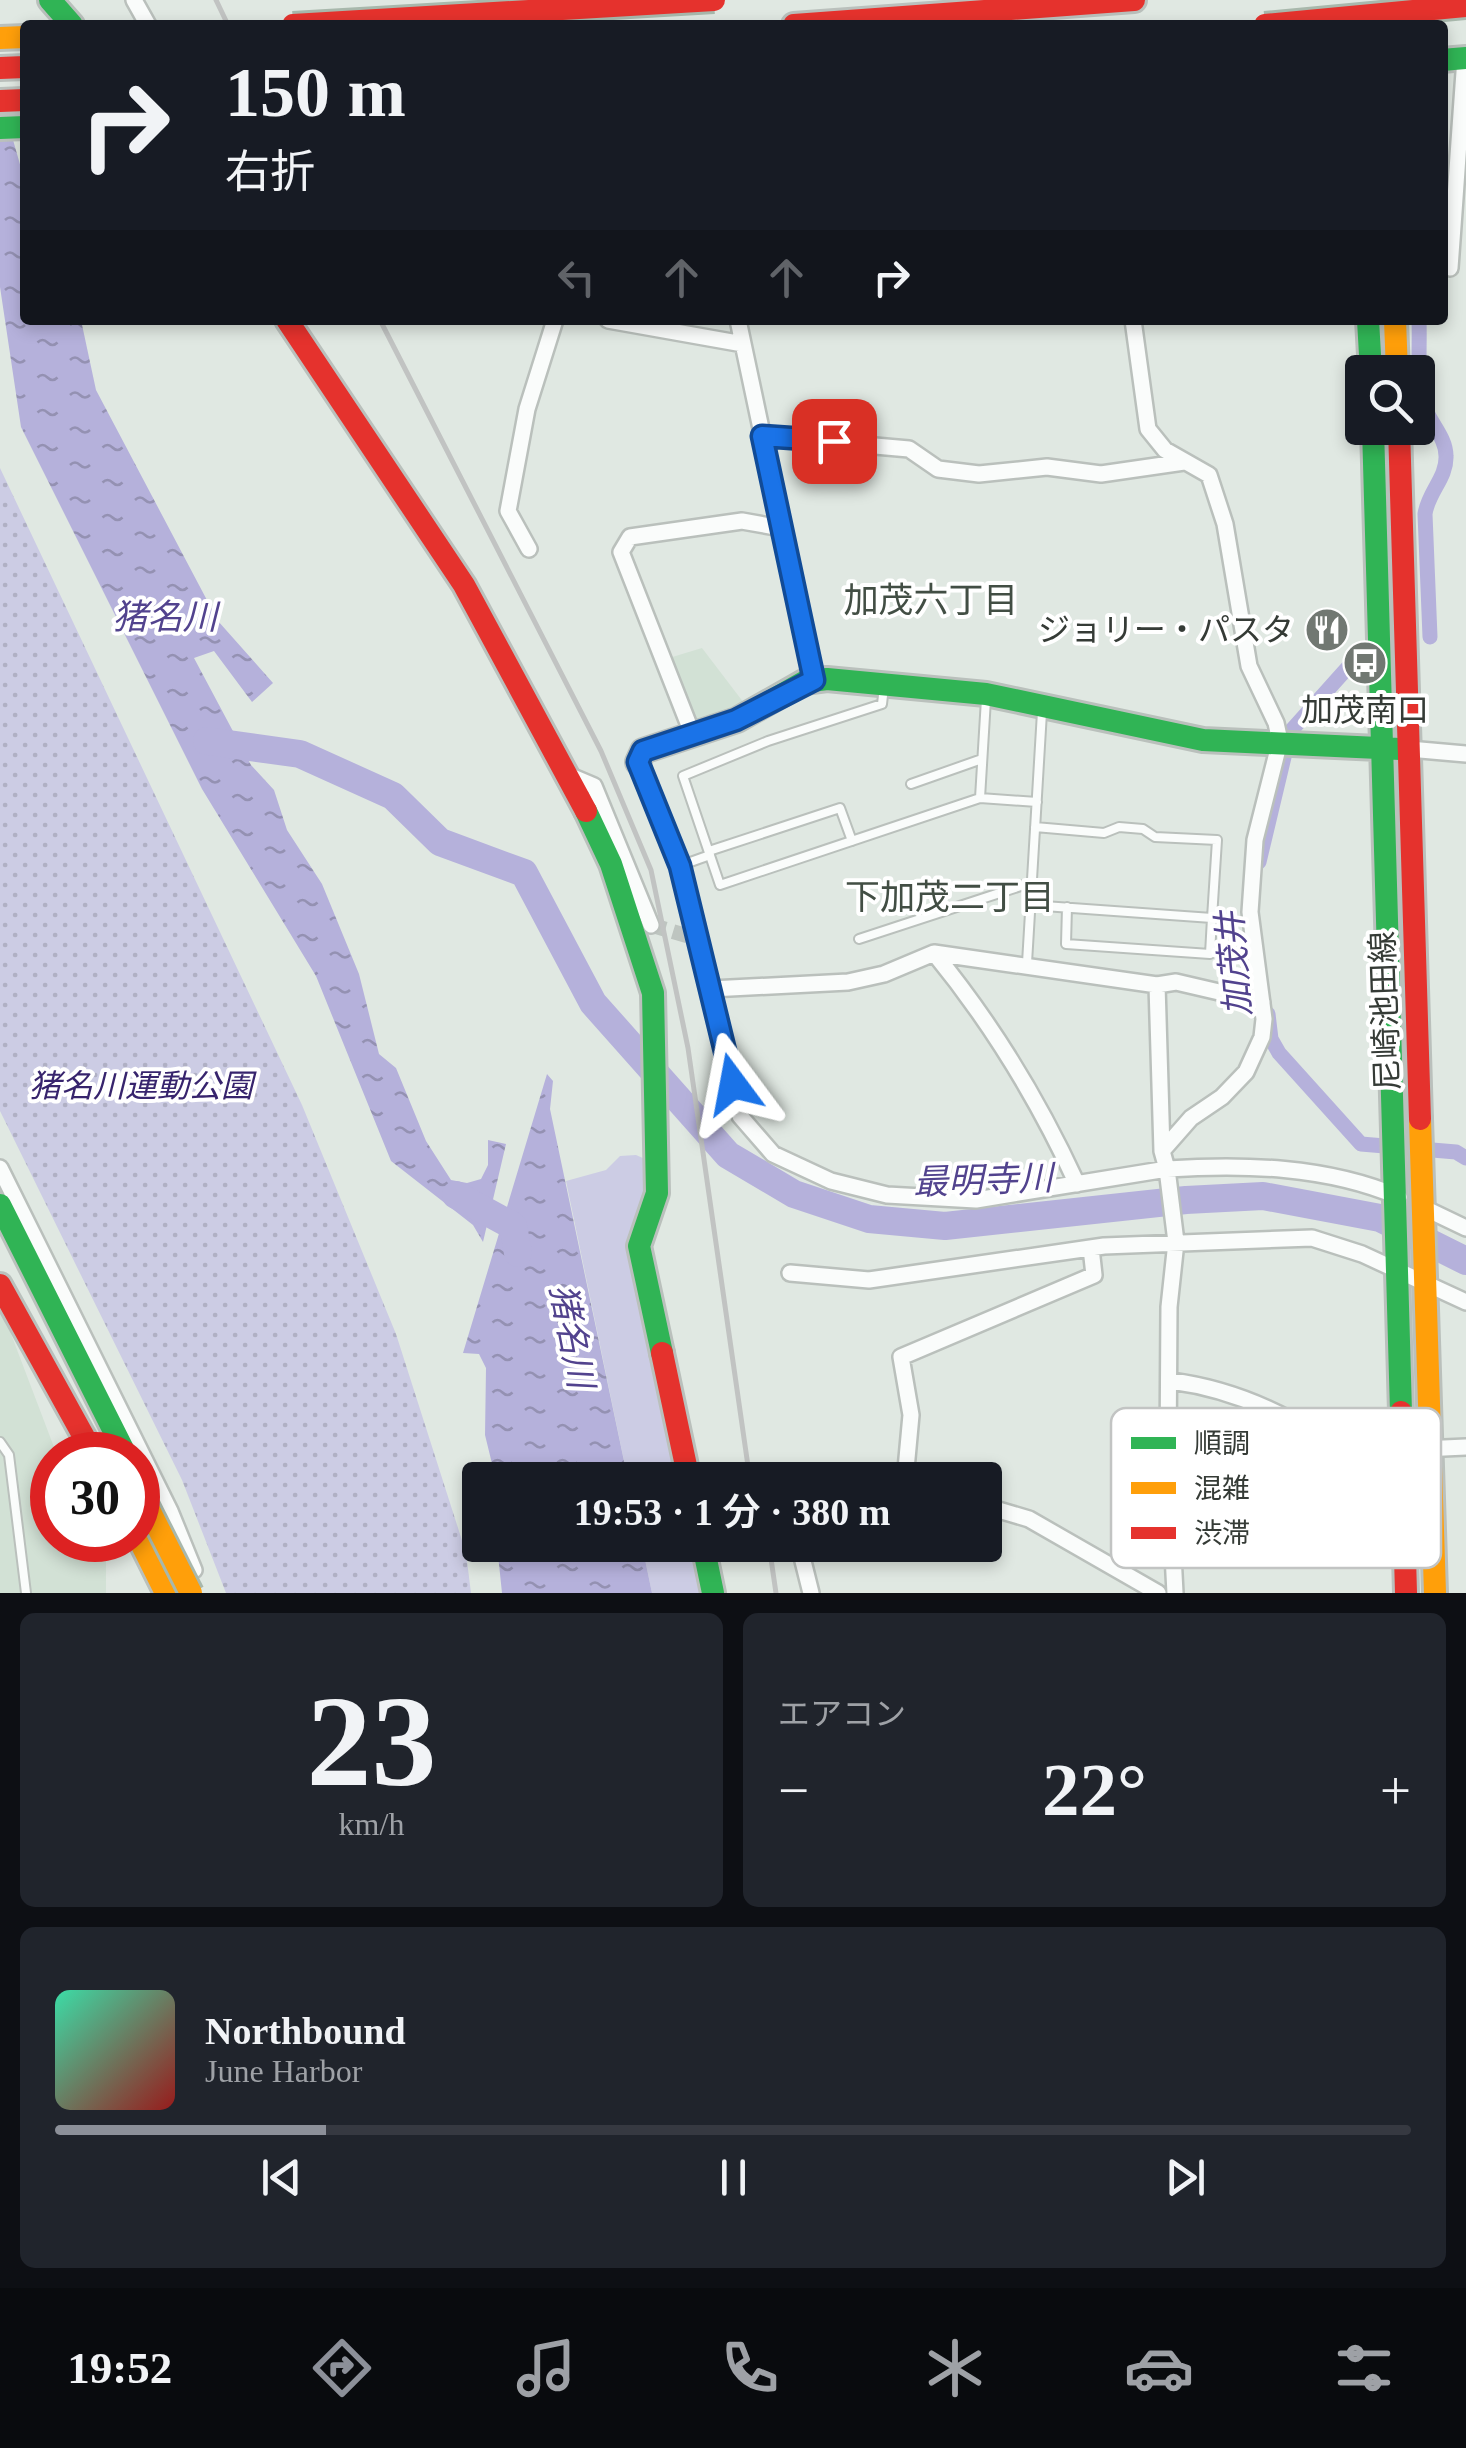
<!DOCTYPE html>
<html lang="ja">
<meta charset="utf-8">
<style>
body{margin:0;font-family:"Times New Roman","Noto Sans JP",serif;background:#20242c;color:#f1f3f6;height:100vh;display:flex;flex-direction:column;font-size:38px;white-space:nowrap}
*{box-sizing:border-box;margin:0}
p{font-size:32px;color:#9ea1a6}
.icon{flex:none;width:55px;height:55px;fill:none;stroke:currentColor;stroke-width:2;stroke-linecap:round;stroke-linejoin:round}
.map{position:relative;height:1593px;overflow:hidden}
.sheet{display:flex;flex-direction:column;gap:20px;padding:20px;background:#0d0f14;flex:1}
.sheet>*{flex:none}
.guide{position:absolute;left:20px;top:20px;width:1428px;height:305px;border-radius:10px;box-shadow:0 5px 15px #0003;background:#171b24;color:#f1f3f6;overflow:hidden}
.fabs{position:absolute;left:1345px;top:355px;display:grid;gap:20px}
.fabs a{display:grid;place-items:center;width:90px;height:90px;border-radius:10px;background:#171b24;box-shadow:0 5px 15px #0003;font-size:50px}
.speed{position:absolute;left:30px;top:1432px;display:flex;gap:20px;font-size:50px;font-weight:700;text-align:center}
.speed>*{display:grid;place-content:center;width:130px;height:130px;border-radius:50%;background:#171b24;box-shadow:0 5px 15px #0003;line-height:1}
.speed .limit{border:15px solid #d22;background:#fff;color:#111}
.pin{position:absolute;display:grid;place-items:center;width:85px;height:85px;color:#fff;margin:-42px;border-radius:20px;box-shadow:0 5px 15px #0006}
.me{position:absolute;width:110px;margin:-55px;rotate:347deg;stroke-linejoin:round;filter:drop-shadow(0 0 8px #0008)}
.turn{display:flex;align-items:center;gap:35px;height:210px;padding:0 40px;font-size:45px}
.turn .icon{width:130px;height:130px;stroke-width:2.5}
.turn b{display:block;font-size:70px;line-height:85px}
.lanes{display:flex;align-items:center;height:95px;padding:0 40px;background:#0003;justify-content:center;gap:50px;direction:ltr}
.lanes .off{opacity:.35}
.big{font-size:75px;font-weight:600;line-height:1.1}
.sheet .card{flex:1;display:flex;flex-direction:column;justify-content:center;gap:15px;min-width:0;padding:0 35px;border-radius:15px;background:#20242c}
.sheet .dial{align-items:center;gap:0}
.dial b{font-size:130px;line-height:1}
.song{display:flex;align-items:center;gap:30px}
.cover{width:120px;height:120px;border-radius:15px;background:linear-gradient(135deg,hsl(160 70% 55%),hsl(0 70% 35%))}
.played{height:10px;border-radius:5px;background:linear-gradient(90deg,#8c9099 20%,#363941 20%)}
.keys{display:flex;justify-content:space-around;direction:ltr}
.heat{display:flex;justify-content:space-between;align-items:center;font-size:55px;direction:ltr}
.sheet .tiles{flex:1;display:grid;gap:20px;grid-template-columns:1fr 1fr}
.card:last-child{grid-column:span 2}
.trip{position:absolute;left:462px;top:1462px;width:540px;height:100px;border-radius:10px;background:#171b24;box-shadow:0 5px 15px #0003;font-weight:600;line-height:100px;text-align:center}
.dock{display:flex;height:160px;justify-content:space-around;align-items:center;background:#090b0e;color:#9ea1a6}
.dock .icon{width:70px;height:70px}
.dock .selected{color:#8c9099}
.dock b{font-size:45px;color:#f1f3f6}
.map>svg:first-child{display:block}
.built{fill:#d2e1d5}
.green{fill:#cccce4}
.park{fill:url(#park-dots)}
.water{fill:url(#water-ripples)}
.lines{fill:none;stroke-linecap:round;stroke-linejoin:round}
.canal{stroke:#b5b1db;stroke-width:15}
.river{stroke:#b5b1db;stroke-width:28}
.street-tunnel{stroke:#bec5c0;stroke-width:15;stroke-dasharray:15 8;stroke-linecap:butt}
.lane-casing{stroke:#bac0bc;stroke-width:12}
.street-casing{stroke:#bac0bc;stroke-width:20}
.fast-casing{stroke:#bac0bc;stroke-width:28}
.slow-casing{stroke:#bac0bc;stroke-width:28}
.jam-casing{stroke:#bac0bc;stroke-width:28}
.lane{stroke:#fafcfb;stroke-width:8}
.street{stroke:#fafcfb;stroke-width:15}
.fast{stroke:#30b455;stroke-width:22}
.slow{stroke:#ff9f0a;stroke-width:22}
.jam{stroke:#e5322d;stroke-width:22}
.rail{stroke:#c1c3c2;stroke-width:5}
.slow-bridge-casing{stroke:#a8b8ac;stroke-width:28;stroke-linecap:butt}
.jam-bridge-casing{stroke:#a8b8ac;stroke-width:28;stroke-linecap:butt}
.slow-bridge{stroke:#ff9f0a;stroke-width:22}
.jam-bridge{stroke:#e5322d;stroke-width:22}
.route-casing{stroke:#114b97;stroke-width:25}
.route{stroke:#1a73e8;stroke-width:18}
.labels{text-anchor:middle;stroke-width:8;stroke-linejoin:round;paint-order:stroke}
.poi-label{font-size:32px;fill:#353b36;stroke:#fff;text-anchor:end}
.street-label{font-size:32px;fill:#353b36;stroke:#fff}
.park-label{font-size:32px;font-style:italic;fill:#37246d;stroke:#fff}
.neighbourhood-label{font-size:35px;fill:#424e44;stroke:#fff}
.water-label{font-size:35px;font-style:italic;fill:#52438e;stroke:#fff}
.key{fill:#fff;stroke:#c2c4c3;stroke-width:2.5}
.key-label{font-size:28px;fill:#353b36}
</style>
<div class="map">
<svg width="1466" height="1593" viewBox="0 0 1466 1593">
<defs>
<pattern id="park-dots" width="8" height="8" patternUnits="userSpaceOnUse" patternTransform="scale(2.5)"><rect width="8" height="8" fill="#cccce4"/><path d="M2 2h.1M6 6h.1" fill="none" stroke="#b0b0c4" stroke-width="1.8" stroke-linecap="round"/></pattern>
<pattern id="water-ripples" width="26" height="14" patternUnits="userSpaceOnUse" patternTransform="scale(2.5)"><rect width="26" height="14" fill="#b5b1db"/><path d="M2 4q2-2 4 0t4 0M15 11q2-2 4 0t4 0" fill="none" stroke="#9491b2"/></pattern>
</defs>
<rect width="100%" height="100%" fill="#e0e8e2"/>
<path class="built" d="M702,648l45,59 -55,16 -23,-65z
M0,1305l57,150h-5v85h54v53h-106z"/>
<path class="green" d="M636,1155l9,4v35l-14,47 49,239h-52l-62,-299 40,-11 14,-14z
M642,1545h52l10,48h-52z"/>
<path class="park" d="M0,468l302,637 94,229 70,219 5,40h-245l-44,-113 -182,-369z"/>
<path class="water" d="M0,94l25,88v138h56l15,70 122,231 55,62 -21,19 -38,-51 -20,7 57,107 23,25 13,40 35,54 37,90 20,80 17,14 30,73 25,39 16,3 14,-4 7,-14v-25l18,4 -23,98 -10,-17 -82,-64 -75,-185 -114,-187 -181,-362 -21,-140z
M547,1074l6,7 -3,28 78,371h-132l-11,-45 1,-67 -7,-14 -16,-1z
M497,1545h145l10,48h-150z"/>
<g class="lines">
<path class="canal" d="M1419,320c1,25 -2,54 3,79 4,21 24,36 24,57 1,22 -18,36 -21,58l5,123
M1259,862l31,-130 60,-67
M1268,1014l3,25 8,14 82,91 95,8 10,6"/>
<path class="river" d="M207,741l93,13 93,42 47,46 84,31 69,130 135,152 66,39 75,25 76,7 241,-26 77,-4 117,22 86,43
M456,1195l57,31 5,27"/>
<path class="street-tunnel" d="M651,925l47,14"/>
<defs>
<path id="lane" d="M884,687l-2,17 -114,37 -85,35 37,109 260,-87 57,4
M911,784l71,-25
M980,798l6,-99
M709,851l131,-43 12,33
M682,865l28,-10
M1030,905l182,13 5,-78 -62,-3 -12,-8 -24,-2 -15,6 -69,-6
M1067,907l-1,37 144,10 2,-36
M859,939l171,-56
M1027,963l15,-251
M0,1442l9,13 17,138"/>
<path id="street" d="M134,0l14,25
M1450,268l15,-210
M608,320l135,24
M738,320l76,359
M1133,320l15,109 17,21 44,25 16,49 24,142 27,57 4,18 -25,99 -5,72 14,107 -2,18 -16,35 -24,25 -31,21 -29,33
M762,436l147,13 29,20 41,5 68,-7 54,7 83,-12
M529,549l-21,-38 19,-102 28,-89
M692,733l-71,-181 9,-15 112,-16 39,7
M1409,749l57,5
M638,762l43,104 59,250 33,38 58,27 56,14 89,5 191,-31 -5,-18 -5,-166 -223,-32 -50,21 -36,8 -137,7
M568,775l26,11 57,139
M934,953c59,72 104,146 143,231
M1157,985l19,-3 86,20
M0,1168l170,343 24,59
M1420,1206l46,22
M790,1273l79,7 235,-34 208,-8 50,16 104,48
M1171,1381c70,9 127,39 184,79
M1400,1450l66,-3
M905,1480l6,-65 -10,-58 193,-82 -3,-27
M985,1506l44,13 129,74
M799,1545l12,48
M1175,1593l-7,-134 1,-152 7,-65 -9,-73c76,-5 160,-3 232,28"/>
<path id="fast" d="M50,0l22,25
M1442,60l24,-2
M0,128l25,-1
M1368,320l3,52
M1373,428l28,984
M638,762l5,-11 94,-31 67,-38 23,-3 159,15 217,46 197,9
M586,811l25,53 42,129 4,200 -18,53 23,107
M0,1205l126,250
M703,1545l10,48"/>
<path id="slow" d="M0,38l25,-1
M1395,320l2,52
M1420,1119l15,474
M138,1537l28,56"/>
<path id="jam" d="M794,25l340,-25
M0,68l25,-1
M0,101l25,-1
M287,320l177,265 122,226
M1399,428l21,691
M0,1285l94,170
M662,1353l27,127
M1401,1412l5,181"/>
</defs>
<use href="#lane" class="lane-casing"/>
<use href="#street" class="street-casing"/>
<use href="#fast" class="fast-casing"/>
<use href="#slow" class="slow-casing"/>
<use href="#jam" class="jam-casing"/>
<use href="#lane" class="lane"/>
<use href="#street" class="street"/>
<use href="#fast" class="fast"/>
<use href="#slow" class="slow"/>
<use href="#jam" class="jam"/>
<path class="rail" d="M216,0l12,25
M380,320l221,431 50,119 37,178 62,432
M769,1545l7,48"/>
<defs>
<path id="slow-bridge" d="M138,1488l53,105"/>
<path id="jam-bridge" d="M293,25l421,-25
M1265,25l201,-19"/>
</defs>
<use href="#slow-bridge" class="slow-bridge-casing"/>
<use href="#jam-bridge" class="jam-bridge-casing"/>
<use href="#slow-bridge" class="slow-bridge"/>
<use href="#jam-bridge" class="jam-bridge"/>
</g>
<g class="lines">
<defs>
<path id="route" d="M733,1084l-53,-218 -42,-104 5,-11 93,-31 78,-40 -52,-244 72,5"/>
</defs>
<use href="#route" class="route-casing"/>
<use href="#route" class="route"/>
</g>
<defs>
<symbol id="restaurant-disc" viewBox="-11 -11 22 22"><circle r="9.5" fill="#717872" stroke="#fff"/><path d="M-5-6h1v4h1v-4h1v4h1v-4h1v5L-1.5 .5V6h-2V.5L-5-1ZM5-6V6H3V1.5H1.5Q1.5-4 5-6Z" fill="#fff"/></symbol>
<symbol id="bus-disc" viewBox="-11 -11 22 22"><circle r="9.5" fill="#717872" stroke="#fff"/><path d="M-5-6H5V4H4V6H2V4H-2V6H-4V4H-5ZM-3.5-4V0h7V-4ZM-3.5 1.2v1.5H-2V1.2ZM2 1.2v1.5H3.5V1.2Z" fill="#fff"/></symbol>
</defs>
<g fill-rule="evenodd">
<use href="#restaurant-disc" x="1302" y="605" width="50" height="50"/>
<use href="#bus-disc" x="1340" y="638" width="50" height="50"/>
</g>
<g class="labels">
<g class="poi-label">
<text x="1294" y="641">ジョリー・パスタ</text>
<text x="1365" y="721" text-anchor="middle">加茂南口</text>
</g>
<g class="street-label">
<text transform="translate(1385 1011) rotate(-92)" y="11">尼崎池田線</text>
</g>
<g class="park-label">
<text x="141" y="1097">猪名川運動公園</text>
</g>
<g class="neighbourhood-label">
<text x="931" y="612">加茂六丁目</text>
<text x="950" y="909">下加茂二丁目</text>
</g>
<g class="water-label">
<text x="165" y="629">猪名川</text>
<text transform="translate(1234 964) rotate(-95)" y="12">加茂井</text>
<text transform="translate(983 1180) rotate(-2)" y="12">最明寺川</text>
<text transform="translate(572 1336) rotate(79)" y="12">猪名川</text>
</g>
</g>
<rect x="1111" y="1408" width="330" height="160" rx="15" class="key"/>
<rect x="1131" y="1437" width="45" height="12" fill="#30b455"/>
<rect x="1131" y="1482" width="45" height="12" fill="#ff9f0a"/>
<rect x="1131" y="1527" width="45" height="12" fill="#e5322d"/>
<g class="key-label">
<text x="1194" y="1453">順調</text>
<text x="1194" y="1498">混雑</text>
<text x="1194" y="1543">渋滞</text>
</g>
</svg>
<div class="fabs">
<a><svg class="icon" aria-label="search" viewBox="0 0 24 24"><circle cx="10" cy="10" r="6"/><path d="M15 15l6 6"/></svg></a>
</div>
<div class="speed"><div class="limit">30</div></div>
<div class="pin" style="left:834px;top:441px;background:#d93025"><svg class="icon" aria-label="arrive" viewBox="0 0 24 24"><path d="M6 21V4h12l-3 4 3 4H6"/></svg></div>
<svg class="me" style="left:733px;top:1084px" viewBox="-20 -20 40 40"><path d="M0-17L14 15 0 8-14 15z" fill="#1a73e8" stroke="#fff" stroke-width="4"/></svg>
<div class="trip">19:53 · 1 分 · 380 m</div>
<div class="guide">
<div class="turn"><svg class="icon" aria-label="right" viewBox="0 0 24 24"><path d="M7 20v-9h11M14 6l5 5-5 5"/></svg><div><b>150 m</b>右折</div></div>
<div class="lanes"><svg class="icon off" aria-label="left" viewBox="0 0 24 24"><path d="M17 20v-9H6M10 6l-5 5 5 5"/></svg><svg class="icon off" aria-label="ahead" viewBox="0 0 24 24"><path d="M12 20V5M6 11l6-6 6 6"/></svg><svg class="icon off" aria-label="ahead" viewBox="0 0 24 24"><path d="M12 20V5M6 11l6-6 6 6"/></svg><svg class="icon" aria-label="right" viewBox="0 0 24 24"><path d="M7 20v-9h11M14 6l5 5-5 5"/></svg></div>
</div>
</div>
<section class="sheet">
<div class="tiles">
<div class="card dial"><b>23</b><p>km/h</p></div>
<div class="card"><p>エアコン</p>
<div class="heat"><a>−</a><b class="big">22°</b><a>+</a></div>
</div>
<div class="card">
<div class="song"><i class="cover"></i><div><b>Northbound</b><p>June Harbor</p></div></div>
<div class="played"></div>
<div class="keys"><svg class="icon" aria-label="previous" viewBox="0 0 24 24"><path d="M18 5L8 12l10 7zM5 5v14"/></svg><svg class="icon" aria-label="pause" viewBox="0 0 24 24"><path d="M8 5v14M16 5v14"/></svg><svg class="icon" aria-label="next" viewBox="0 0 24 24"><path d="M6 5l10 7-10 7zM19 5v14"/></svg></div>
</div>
</div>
</section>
<nav class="dock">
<b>19:52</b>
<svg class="icon selected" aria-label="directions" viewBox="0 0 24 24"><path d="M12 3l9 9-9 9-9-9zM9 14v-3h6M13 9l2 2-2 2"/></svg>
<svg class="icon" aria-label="music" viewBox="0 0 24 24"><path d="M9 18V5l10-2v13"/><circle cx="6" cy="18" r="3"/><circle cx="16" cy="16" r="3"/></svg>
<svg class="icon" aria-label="phone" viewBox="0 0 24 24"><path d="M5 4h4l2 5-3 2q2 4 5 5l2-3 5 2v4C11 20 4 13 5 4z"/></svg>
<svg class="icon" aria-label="climate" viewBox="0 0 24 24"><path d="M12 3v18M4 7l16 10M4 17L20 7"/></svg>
<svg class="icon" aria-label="car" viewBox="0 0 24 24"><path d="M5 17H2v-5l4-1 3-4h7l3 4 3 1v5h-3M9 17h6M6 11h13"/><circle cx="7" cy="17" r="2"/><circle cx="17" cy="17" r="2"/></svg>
<svg class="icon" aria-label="filters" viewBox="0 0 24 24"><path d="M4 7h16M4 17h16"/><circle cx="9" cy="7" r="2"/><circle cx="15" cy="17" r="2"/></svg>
</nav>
